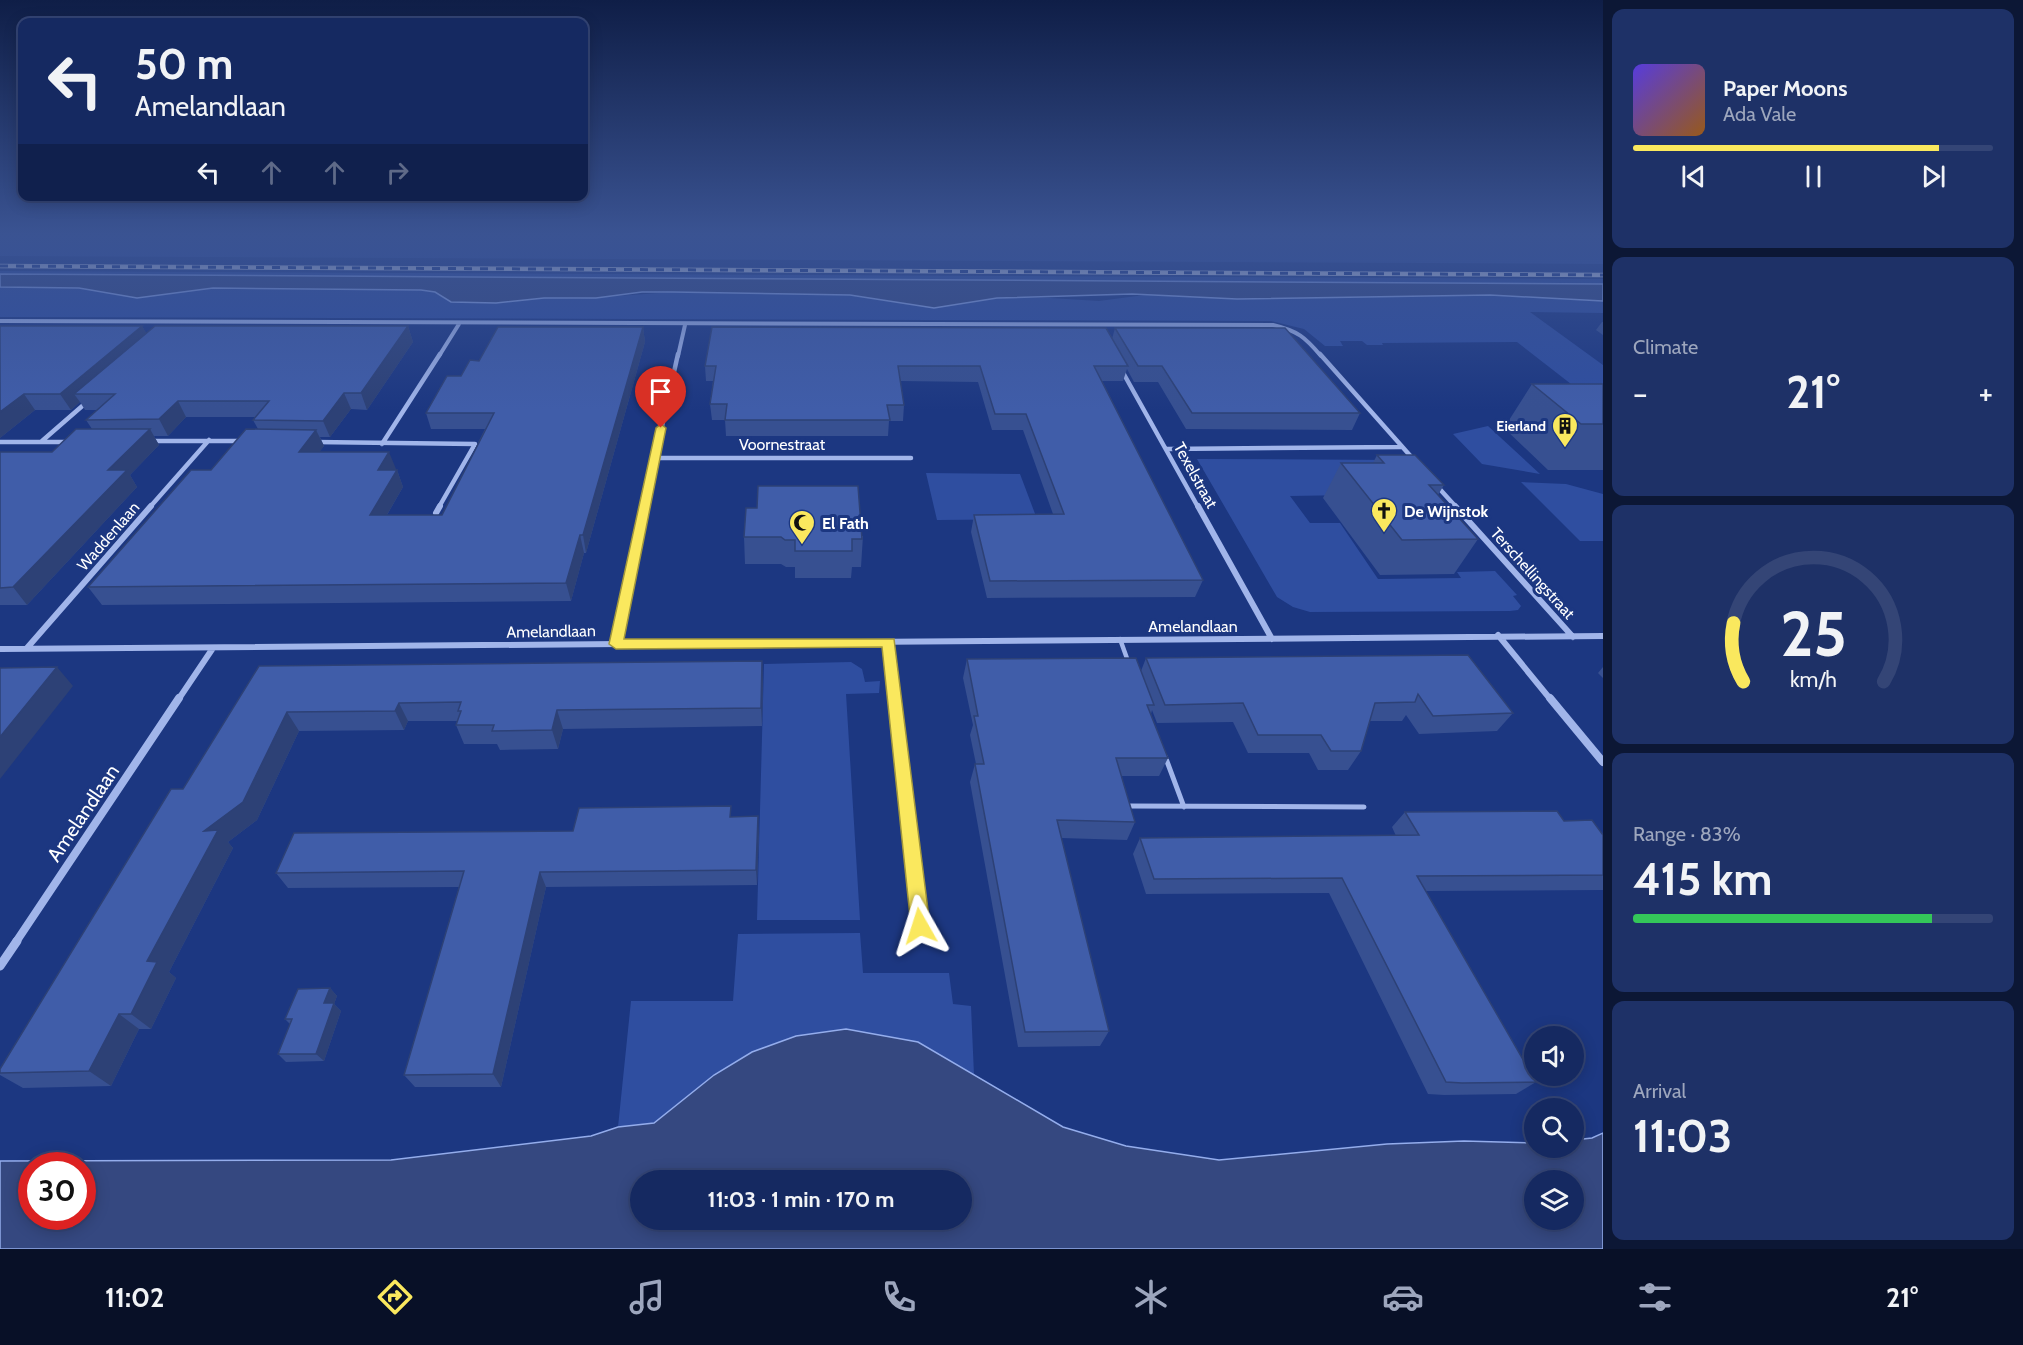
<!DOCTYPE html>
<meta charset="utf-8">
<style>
body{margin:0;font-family:Cabin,sans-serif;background:#1e3167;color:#f1f3f6;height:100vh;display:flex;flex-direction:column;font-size:22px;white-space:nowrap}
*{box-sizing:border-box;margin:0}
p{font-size:20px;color:#9da6bd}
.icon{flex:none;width:33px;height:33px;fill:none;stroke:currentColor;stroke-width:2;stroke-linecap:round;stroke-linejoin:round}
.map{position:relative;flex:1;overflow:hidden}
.details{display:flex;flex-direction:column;gap:9px;padding:9px;background:#0c1735;width:420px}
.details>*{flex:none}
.guide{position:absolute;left:18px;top:18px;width:570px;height:183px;border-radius:12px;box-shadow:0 3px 15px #0003,0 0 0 2px #344576;background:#152961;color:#f1f3f6;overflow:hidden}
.buttons{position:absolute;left:1524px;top:1026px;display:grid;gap:12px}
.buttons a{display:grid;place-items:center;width:60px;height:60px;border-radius:50%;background:#152961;box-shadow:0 3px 15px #0003,0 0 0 2px #344576;font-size:30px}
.speed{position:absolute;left:18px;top:1152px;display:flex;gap:12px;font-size:30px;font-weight:700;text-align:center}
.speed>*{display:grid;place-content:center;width:78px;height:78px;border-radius:50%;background:#152961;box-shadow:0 3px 15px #0003,0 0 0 2px #344576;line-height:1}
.speed .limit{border:9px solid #d22;background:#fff;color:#111}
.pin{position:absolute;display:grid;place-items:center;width:51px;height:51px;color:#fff;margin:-62px -26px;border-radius:50% 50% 50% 0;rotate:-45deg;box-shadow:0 0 6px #0007}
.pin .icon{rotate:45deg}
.me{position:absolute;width:66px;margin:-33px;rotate:354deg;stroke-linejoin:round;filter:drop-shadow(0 0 4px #0008)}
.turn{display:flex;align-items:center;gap:21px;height:126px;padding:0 18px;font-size:27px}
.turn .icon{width:78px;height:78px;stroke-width:2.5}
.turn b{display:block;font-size:42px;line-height:51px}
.lanes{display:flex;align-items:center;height:57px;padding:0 18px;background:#0003;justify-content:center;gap:30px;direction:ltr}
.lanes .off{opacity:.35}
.big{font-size:45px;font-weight:700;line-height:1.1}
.details .card{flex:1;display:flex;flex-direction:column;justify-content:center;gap:9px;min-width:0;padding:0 21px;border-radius:12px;background:#1e3167}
.details .dial{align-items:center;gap:0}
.dial svg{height:156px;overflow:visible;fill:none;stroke:#344576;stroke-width:7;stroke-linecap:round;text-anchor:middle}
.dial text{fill:#f1f3f6;stroke:none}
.song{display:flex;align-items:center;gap:18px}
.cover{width:72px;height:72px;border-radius:9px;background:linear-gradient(135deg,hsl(250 70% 55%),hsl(30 70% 35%))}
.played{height:6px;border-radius:3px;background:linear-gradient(90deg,#fae85e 85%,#344576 85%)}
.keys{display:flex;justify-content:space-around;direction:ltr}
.heat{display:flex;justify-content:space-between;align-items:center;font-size:33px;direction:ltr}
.charge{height:9px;border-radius:4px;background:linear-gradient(90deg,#34c759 83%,#344576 0)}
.trip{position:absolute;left:630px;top:1170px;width:342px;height:60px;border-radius:30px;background:#152961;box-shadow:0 3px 15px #0003,0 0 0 2px #344576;font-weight:700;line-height:60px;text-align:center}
.menu{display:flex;height:96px;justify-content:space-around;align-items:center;background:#081027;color:#9da6bd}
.menu .icon{width:42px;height:42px}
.menu .current{color:#fae85e}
.menu b{font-size:27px;color:#f1f3f6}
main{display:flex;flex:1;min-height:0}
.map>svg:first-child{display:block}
.green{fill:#2f4ea0}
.water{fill:#354880;stroke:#94adec;stroke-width:1.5;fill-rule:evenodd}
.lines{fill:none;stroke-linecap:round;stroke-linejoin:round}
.lane-far1{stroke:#a1b5ea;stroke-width:4.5}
.lane{stroke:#a1b5ea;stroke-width:5}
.street-far4{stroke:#a1b5ea;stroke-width:4}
.street-far3{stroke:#a1b5ea;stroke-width:4.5}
.street-far2{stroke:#a1b5ea;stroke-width:6}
.street-far1{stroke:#a1b5ea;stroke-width:8}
.street{stroke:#a1b5ea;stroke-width:9}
.rail-casing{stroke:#fff;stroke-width:4.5}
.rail{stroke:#1c3781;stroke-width:3;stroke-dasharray:8;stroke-linecap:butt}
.wall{fill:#375091}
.shaded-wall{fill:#2d4176}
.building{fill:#405da9;stroke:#2d4176;stroke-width:1.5}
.route{fill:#fae85e;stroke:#a2973d;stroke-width:1.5}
.labels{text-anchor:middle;stroke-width:6;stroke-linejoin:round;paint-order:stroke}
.far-poi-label{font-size:14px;font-weight:bold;fill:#fff;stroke:#1c3781;text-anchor:end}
.street-label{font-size:16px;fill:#fff;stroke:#1c3781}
.poi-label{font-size:16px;font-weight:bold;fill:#fff;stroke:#1c3781;text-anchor:start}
.near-street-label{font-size:20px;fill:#fff;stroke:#1c3781}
</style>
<main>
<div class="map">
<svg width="1603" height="1249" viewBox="0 0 1603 1249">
<rect width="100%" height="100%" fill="#1c3781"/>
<path class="green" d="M0,235h1603v29l-1603,-8z
M0,271l1603,8v5l-1603,-10z
M0,287l79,1 58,10 76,-10 208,2 14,2 16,10 45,1 48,-5 32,1 97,-7 177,3 84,13 63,-10h53l49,3 53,-7 85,5 253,-4 113,6v12l-73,-1 73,53v29l-32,-10 -54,-42 -135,1 1,2h-16l-5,-4h-22l3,5h-18l-21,-17 -33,-8 -1271,-4z
M1488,426l52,48 -58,-10 -29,-30z
M1197,459l201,1 -48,35 -60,1 20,27h30l38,56 83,-1 -4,-6 38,-1 22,24 -4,1 8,10 -3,4 -8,1 -200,1 -17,-5 -16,-10z
M926,473l94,1 17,45 -100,1z
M1521,482l45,2 37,10v47h-23z
M851,662l11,7 3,13 15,-1 -1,12 -33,1 14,226h-103l7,-256z
M860,933l3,40h86l4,31 18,2 3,69 -56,-33 -166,10 -38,23 -60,48 -36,4 13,-126h102l5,-67z"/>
<path class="water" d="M0,274l1603,10v17l-113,-6 -253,4 -105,-5 -135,4 -63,10 -84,-13 -177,-3h-31l-46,6h-52l-48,5 -45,-1 -16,-10 -14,-2 -208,-2 -76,10 -58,-10 -79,-1z
M846,1029l72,13 145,85 63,19 93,14 168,-16 77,-3 70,2v5h40v-8l18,-2 11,-5v116h-1603v-88l391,-1 200,-24 27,-9 36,-4 60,-48 38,-23 44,-16zM32,1166h50v50h-50zM640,1180h322v40h-322zM1534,1180h40v40h-40z"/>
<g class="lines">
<path class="lane-far1" d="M1120,639l9,25"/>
<path class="lane" d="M1165,756l19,51
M1128,806l236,1"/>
<path class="street-far4" d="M0,321l1273,4c25,6 32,12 48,31
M439,356l20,-32
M678,356l7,-31"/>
<path class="street-far3" d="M1320,354l94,106
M1121,369l77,138
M42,441l46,-40
M150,441h91
M0,442h70
M315,442l160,2 -36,63
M382,444l58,-90
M1167,449l234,-2
M654,458h257
M1437,486l19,21
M150,507l59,-67
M644,507l34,-153"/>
<path class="street-far2" d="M1198,506l74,133
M1455,506l118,131
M436,513l4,-7
M1498,635l53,65
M889,642l6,58
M616,644l28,-138
M27,648l124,-142
M0,649l1603,-13
M178,700l35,-52"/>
<path class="street-far1" d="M895,698l25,228
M1550,698l53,64
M16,942l163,-244"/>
<path class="street" d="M0,966l17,-25"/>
<defs>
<path id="rail" d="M0,266l1603,9"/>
</defs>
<use href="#rail" class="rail-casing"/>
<use href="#rail" class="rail"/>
</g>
<path class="wall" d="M1602,322h1v13l-7,-5z
M0,326h142l4,7 262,-7 5,16 -46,68 -16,-1 -21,28h-10l4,9 -5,6 77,17 -1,1h2l6,17 -16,28h55l43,-86h-54l-5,-16 35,-37 18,-15 164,-34 2,15 -59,211h-2l-13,48 -469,4 -14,-18 123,-117 47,-41 -5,-9 3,-3h-70l-18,19h-14l5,9 -29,30 7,12 -110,118h-27v-153h52l40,-23 -6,-9 11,-10h-12l-5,-8 -9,8h-36l-35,28z
M1115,328l245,85 -8,17 -166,-1 -28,-47h-24l-7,-13 -4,12h-21l101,199 -8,17 -208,1 -16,-66 3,-17 79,-1 -30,-84h-31l-14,-48 -78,-1 4,24 -1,16h-14l-1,15h-162l-1,-16h-13l-2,-16 3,-23h-7l-1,-15 407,-27z
M1532,384h71v86h-55l-44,-42z
M1377,455l67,30 -6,10 40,44 -24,35 -74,1 -57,-77 18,-35h32z
M863,536l-2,31h-9l-1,11h-56v-11h-9l-5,-3h-36l-1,-27z
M1468,655l45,58 -16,18 -78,3 -13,-19 -4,6h-32l-9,30 -13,19h-30l-9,-17h-61l-15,-31 -76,1 -5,-13 -1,4 17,44 -9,18h-38l14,46 -8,18 -66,-2 48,193 -9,15 -82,1 -48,-265 5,-18h1l-6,-29 3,-10 -10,-47 4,-19 174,12 5,-13z
M259,666l504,14 -1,46 -199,3 -5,20 -58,1 -3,-6h-33l-8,-19 1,-4h-49l-4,9 -105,1 -42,89 -29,22 5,6 -64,124 7,6 -25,51h-12l-28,57 -88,2 -23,-13v-6l183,-280z
M1603,667v11l-5,-5z
M1405,812l159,9 39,14v55l-177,1 110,191 -20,12 -72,1 -16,-1 -99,-201 -183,1 -13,-40 7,-16 256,-2 -4,-9z
M732,817l27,15 -2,53 -211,2 -45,200h-86l-11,-12 55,-188 -171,1 -12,-15 297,-42z
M330,988l7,8 -3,8 7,7 -17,50 -38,1 -8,-8 12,-30 -5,-5z"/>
<path class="shaded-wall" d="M142,326l9,15 -77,53 6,8 -9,8 -11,-16z
M408,326l5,16 -46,68 -6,-17z
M643,327l2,15 -59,211 -3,-18z
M344,393l7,16 -21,28 -7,-16z
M24,394l11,16 -35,28v-26z
M178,401l8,16 -18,19 -9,-17z
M150,429l9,16 -29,30 7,12 -110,118 -14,-18 95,-117z
M316,430l8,16 -17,23 -8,-17z
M389,452l7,17 -11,18 -7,-17z
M397,470l6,17 -26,45 -7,-17z
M580,535l4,18 -13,48 -5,-18z
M762,661l1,19 -1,46 -1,-18z
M57,667l16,19 -73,93v-42z
M399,703l9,18 -4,9 -9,-19z
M557,710l6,19 -5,20 -6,-19z
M287,712l12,19 -42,89 -29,22 5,6 -64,124 7,6 -25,51 -20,-15 16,-53 57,-130z
M758,816l1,16 -2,53 -1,-15z
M540,872l6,15 -45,200 -8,-13z
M330,988l7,8 -3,8 7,7 -17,50 -8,-7 8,-51z
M119,1014l20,15 -28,57 -22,-15z"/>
<path class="building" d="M0,326h142l-82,68h-36l-24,18z
M155,326h253l-47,67h-17l-21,28 -70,-1 16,-19h-91l-19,18 -73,1 29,-26h-41z
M498,327h145l-60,208h-3l-14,48 -478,4 103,-117h20l35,-41 70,1 -17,22h90l-11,18h19l-27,45h72l52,-102h-68l21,-37h14l9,-16 9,1z
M712,327l394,1 22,38h-34l109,214 -213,1 -16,-66 90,-1 -38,-100h-31l-15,-48h-82l6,39h-17l3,15h-165l2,-16h-17l6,-38h-11z
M1115,328h170l75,85h-168l-30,-47h-24z
M1532,384h71v40h-22z
M76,429h74l-42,41h19l-114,117 -13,1v-136h52z
M1377,455h38l29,30h-15l49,54 -76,1 -61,-77h43z
M758,486h100l4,53h-10v12h-57v-11h-10l-4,-3h-37l2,-29h11z
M1468,655l45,58 -80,3 -15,-22 -3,8 -40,1 -14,48h-30l-10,-16h-63l-15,-32 -78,2 -19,-47z
M1136,658l18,47h-7l21,53h-52l19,64 -78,-2 52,211 -84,1 -50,-268h9l-10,-48h4l-11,-57z
M762,661l-1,47 -204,2 -5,20 -60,1 2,-6h-38l5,-14h-3l3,-9 -62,1 -4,8 -108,1 -44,90 -39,29 14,-1 -71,131 10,1 -26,52h-12l-30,57 -89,2v-4l171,-280h12l76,-123z
M57,667l-57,70v-69z
M731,806l-1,11 28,-1 -2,54 -216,2 -47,202 -89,1 60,-204 -188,2 18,-40 279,-2 6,-23z
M1557,811l7,10 28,-1 11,15v40l-186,1 119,206 -74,1 -16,-1 -104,-204 -188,1 -14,-41 279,-3 -14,-23z
M330,988l-6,15h10l-18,51h-38l14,-35h-7l13,-30z"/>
<linearGradient id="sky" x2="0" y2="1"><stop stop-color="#0f1e47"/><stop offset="0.57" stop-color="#3a5392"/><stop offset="1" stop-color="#3a5392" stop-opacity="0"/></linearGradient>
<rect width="1603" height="410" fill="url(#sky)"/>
<path class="route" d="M661,424l5,4 -42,211h270l36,287 -3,6 -7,3 -6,-3 -3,-6 -29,-279 -266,2 -7,-5 47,-216z"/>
<defs>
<symbol id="building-pin" viewBox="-11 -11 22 30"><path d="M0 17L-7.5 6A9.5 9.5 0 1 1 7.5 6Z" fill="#fae85e" stroke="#1c3781"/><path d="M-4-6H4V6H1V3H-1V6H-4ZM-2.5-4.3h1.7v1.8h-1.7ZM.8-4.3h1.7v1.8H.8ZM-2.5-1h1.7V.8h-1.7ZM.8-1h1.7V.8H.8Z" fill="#111"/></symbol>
<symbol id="church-pin" viewBox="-11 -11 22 30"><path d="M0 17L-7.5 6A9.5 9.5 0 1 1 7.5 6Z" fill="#fae85e" stroke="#1c3781"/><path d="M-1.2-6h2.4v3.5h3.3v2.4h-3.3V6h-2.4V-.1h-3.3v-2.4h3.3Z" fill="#111"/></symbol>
<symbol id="mosque-pin" viewBox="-11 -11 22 30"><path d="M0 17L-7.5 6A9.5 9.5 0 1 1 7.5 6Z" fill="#fae85e" stroke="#1c3781"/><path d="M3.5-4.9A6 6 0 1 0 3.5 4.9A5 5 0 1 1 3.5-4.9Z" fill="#111"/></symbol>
</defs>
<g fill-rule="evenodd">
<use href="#building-pin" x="1550" y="411" width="30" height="40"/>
<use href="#church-pin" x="1369" y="496" width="30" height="40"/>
<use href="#mosque-pin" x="787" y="508" width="30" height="40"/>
</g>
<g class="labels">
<g class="far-poi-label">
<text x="1546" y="431">Eierland</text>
</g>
<g class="street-label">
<text x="782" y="450">Voornestraat</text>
<text transform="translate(1196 475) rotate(61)" y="6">Texelstraat</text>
<text transform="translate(108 536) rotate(-49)" y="6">Waddenlaan</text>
<text transform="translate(1533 573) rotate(48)" y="6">Terschellingstraat</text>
<text x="1193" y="632">Amelandlaan</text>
<text transform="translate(551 631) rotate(-1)" y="6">Amelandlaan</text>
</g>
<g class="poi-label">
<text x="1404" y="517">De Wijnstok</text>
<text x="822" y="529">El Fath</text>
</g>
<g class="near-street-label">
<text transform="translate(83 813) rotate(-56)" y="7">Amelandlaan</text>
</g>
</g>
</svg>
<div class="buttons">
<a><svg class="icon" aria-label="sound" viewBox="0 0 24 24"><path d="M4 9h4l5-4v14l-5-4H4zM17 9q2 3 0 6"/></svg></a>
<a><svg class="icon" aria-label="search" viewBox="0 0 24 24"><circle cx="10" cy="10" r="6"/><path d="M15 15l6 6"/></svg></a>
<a><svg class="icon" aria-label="layers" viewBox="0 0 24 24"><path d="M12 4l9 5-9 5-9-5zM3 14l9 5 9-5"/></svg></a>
</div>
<div class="speed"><div class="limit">30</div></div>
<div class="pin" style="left:661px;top:428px;background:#d93025"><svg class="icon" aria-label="arrive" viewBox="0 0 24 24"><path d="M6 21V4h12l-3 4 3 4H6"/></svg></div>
<svg class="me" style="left:920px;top:926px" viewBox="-20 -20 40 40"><path d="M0-17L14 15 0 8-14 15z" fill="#fae85e" stroke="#fff" stroke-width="4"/></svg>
<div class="trip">11:03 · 1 min · 170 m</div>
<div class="guide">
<div class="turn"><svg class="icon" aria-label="left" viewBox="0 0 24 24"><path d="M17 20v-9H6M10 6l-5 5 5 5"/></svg><div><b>50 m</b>Amelandlaan</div></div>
<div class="lanes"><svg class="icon" aria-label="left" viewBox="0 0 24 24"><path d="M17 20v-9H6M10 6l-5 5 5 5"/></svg><svg class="icon off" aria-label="ahead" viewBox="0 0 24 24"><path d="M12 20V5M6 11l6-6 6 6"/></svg><svg class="icon off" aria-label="ahead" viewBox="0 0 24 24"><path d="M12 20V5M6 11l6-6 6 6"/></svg><svg class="icon off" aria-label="right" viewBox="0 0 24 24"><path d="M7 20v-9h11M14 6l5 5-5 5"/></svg></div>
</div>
</div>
<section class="details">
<div class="card">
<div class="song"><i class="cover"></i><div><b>Paper Moons</b><p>Ada Vale</p></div></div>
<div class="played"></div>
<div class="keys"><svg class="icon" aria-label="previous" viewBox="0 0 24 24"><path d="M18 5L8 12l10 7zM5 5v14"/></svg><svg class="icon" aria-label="pause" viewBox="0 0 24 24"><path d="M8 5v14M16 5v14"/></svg><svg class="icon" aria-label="next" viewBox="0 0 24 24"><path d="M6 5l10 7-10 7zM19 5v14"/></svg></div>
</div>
<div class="card"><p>Climate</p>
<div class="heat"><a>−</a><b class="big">21°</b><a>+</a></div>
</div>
<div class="card dial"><svg viewBox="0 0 100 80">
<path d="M14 69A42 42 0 1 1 86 69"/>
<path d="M14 69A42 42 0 0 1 9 39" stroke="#fae85e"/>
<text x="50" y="56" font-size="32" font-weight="700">25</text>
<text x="50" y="72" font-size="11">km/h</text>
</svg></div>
<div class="card"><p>Range · 83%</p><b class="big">415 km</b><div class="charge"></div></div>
<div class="card"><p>Arrival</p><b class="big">11:03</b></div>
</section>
</main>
<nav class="menu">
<b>11:02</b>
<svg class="icon current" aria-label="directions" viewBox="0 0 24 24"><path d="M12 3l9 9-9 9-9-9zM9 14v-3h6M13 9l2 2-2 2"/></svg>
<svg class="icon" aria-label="music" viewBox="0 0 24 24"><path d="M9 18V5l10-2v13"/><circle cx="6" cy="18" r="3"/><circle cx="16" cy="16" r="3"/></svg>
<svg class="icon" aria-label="phone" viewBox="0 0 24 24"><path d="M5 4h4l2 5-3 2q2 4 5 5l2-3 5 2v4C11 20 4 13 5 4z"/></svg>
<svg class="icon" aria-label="climate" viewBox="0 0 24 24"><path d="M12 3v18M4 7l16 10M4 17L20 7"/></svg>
<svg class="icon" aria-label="car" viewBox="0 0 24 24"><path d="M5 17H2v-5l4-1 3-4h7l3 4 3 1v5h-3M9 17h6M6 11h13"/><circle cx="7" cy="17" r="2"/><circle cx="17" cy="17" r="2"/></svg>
<svg class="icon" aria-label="filters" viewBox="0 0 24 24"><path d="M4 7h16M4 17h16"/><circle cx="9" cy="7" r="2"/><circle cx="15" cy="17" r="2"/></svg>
<b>21°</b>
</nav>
